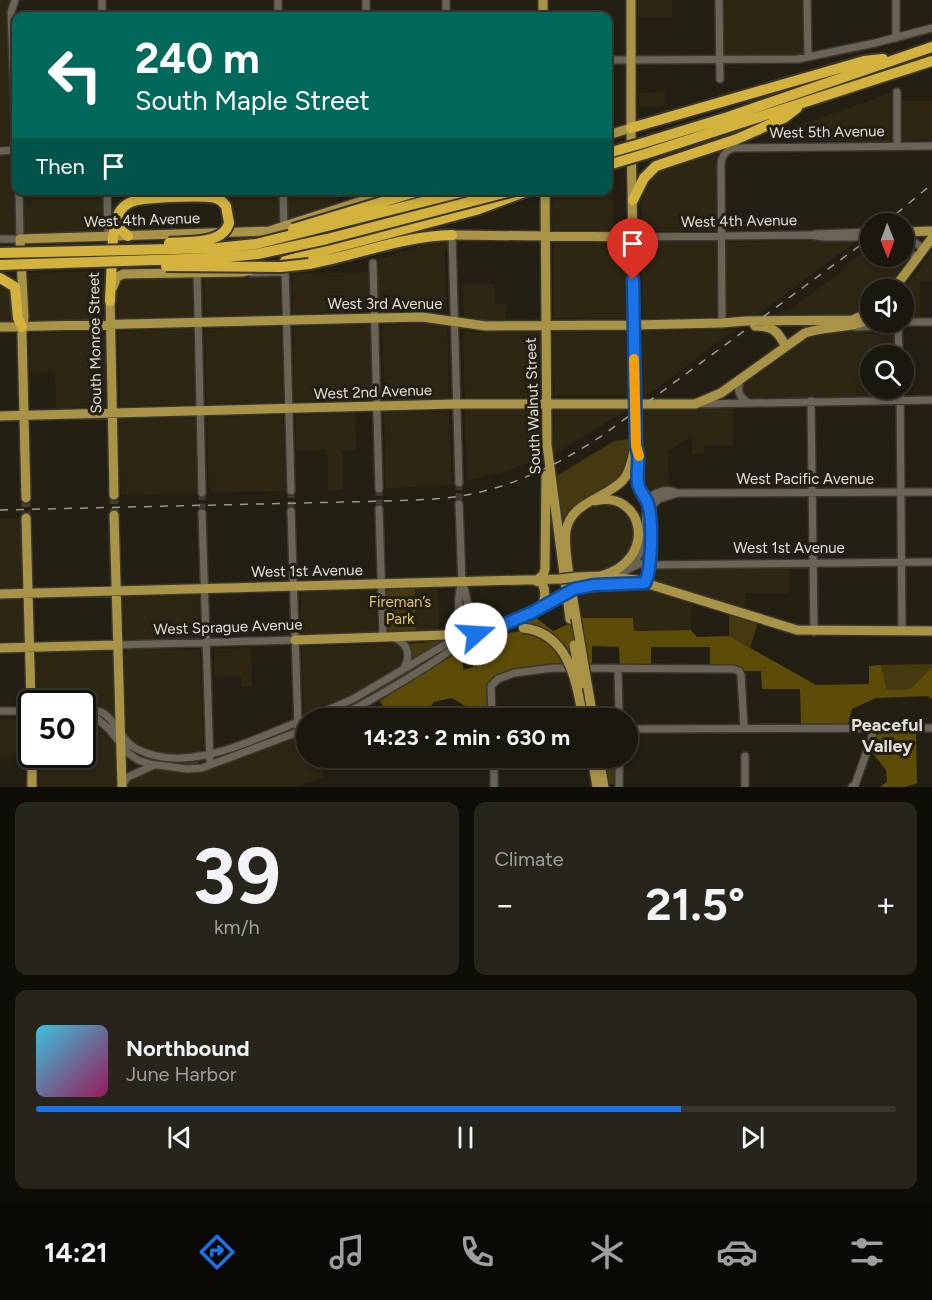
<!DOCTYPE html>
<meta charset="utf-8">
<style>
body{margin:0;font-family:Figtree,sans-serif;background:#27241c;color:#f1f3f6;height:100vh;display:flex;flex-direction:column;font-size:22px;white-space:nowrap}
*{box-sizing:border-box;margin:0}
p{font-size:20px;color:#9f9f9e}
.icon{flex:none;width:33px;height:33px;fill:none;stroke:currentColor;stroke-width:2;stroke-linecap:round;stroke-linejoin:round}
.map{position:relative;height:787px;overflow:hidden}
.panel{display:flex;flex-direction:column;gap:15px;padding:15px;background:#0e0d08;flex:1}
.panel>*{flex:none}
.top-card{position:absolute;left:12px;top:12px;width:600px;height:183px;border-radius:12px;box-shadow:0 3px 9px #0003,0 0 0 2px #38362e;background:#00695c;color:#fff;overflow:hidden}
.needle{width:39px;rotate:179deg}
.buttons{position:absolute;left:860px;top:213px;display:grid;gap:12px}
.buttons a{display:grid;place-items:center;width:54px;height:54px;border-radius:50%;background:#1a170e;box-shadow:0 3px 9px #0003,0 0 0 2px #38362e;font-size:30px}
.speed{position:absolute;left:18px;top:690px;display:flex;gap:12px;font-size:30px;font-weight:700;text-align:center}
.speed>*{display:grid;place-content:center;width:78px;height:78px;border-radius:50%;background:#1a170e;box-shadow:0 3px 9px #0003,0 0 0 2px #38362e;line-height:1}
.speed .limit{border:3px solid #111;border-radius:9px;background:#fff;color:#111}
.pin{position:absolute;display:grid;place-items:center;width:51px;height:51px;color:#fff;margin:-62px -26px;border-radius:50% 50% 50% 0;rotate:-45deg;box-shadow:0 0 6px #0007}
.pin .icon{rotate:45deg}
.me{position:absolute;width:66px;margin:-33px;rotate:71deg;stroke-linejoin:round;filter:drop-shadow(0 0 4px #0008)}
.turn{display:flex;align-items:center;gap:21px;height:126px;padding:0 24px;font-size:27px}
.turn .icon{width:78px;height:78px;stroke-width:2.5}
.turn b{display:block;font-size:42px;line-height:51px}
.then{display:flex;align-items:center;height:57px;padding:0 24px;background:#0003;gap:12px;font-size:22px}
.big{font-size:45px;font-weight:700;line-height:1.1}
.panel .tile{flex:1;display:flex;flex-direction:column;justify-content:center;gap:9px;min-width:0;padding:0 21px;border-radius:12px;background:#27241c}
.panel .dial{align-items:center;gap:0}
.dial b{font-size:78px;line-height:1}
.song{display:flex;align-items:center;gap:18px}
.cover{width:72px;height:72px;border-radius:9px;background:linear-gradient(135deg,hsl(190 70% 55%),hsl(330 70% 35%))}
.played{height:6px;border-radius:3px;background:linear-gradient(90deg,#1a73e8 75%,#38362e 75%)}
.keys{display:flex;justify-content:space-around;direction:ltr}
.heat{display:flex;justify-content:space-between;align-items:center;font-size:33px;direction:ltr}
.panel .tiles{flex:1;display:grid;gap:15px;grid-template-columns:1fr 1fr}
.tile:last-child{grid-column:span 2}
.trip{position:absolute;left:296px;top:708px;width:342px;height:60px;border-radius:30px;background:#1a170e;box-shadow:0 3px 9px #0003,0 0 0 2px #38362e;font-weight:700;line-height:60px;text-align:center}
.tabs{display:flex;height:96px;justify-content:space-around;align-items:center;background:#0a0906;color:#9f9f9e}
.tabs .icon{width:42px;height:42px}
.tabs .on{color:#1a73e8}
.tabs b{font-size:27px;color:#f1f3f6}
.map>svg:first-child{display:block}
.built{fill:#2c2613}
.green{fill:#453910}
.forest{fill:#5d4c07}
.lines{fill:none;stroke-linecap:round;stroke-linejoin:round}
.minor-tunnel{stroke:#403c2f;stroke-width:7;stroke-dasharray:7 3.5;stroke-linecap:butt}
.major-tunnel{stroke:#403c2f;stroke-width:9;stroke-dasharray:9 4.5;stroke-linecap:butt}
.minor-casing{stroke:#3b3730;stroke-width:10}
.major-casing{stroke:#3b3730;stroke-width:12}
.highway-casing{stroke:#3b3730;stroke-width:14}
.minor{stroke:#696455;stroke-width:7}
.major{stroke:#a99347;stroke-width:9}
.highway{stroke:#d3b23d;stroke-width:10}
.rail{stroke:#9b988e;stroke-width:1.5;stroke-dasharray:8 8;stroke-linecap:butt}
.major-bridge-casing{stroke:#3b3730;stroke-width:12;stroke-linecap:butt}
.highway-bridge-casing{stroke:#3b3730;stroke-width:14;stroke-linecap:butt}
.major-bridge{stroke:#a99347;stroke-width:9}
.highway-bridge{stroke:#d3b23d;stroke-width:10}
.route-casing{stroke:#114b97;stroke-width:15}
.route{stroke:#1a73e8;stroke-width:10}
.slow{stroke:#f59e0b;stroke-width:10}
.labels{text-anchor:middle;stroke-width:6;stroke-linejoin:round;paint-order:stroke}
.street-label{font-size:15px;fill:#e1dfd6;stroke:#231f12}
.park-label{font-size:15px;fill:#dec36b;stroke:#231f12}
.quarter-label{font-size:18px;font-weight:bold;fill:#e1dfd6;stroke:#231f12}
</style>
<div class="map">
<svg width="932" height="787" viewBox="0 0 932 787">
<rect width="100%" height="100%" fill="#231f12"/>
<path class="built" d="M0,0h12l-4,14 6,142h2v34l88,1v40l-104,4z
M638,0h34l1,17h-35z
M723,0h82l1,56 -82,1z
M665,92l1,14 -27,1v-14z
M894,92v47l-2,2h-122l9,-9z
M900,101h32v39h-30z
M718,149l1,81 -3,1h-73l-2,-31 3,-15 13,-13 7,-4z
M613,178v53h-56l-4,-2 -1,-35 12,-3 44,-1v-11z
M198,191h83v30l-1,4 -5,2 -41,2 1,-9 -6,-17 -30,-9z
M287,191h51v14l-48,15 -3,-7z
M554,239l7,3 54,-1 11,3 1,74h-73z
M858,240l-105,78h-25l-2,-2v-74z
M870,240v16h33v-5l5,8 -22,30 -16,1v18l-14,8 -91,2 4,-3 16,-2 63,-46 -1,-3 20,-14 -3,-5z
M644,241h74l1,3v73l-76,1 -2,-73z
M448,242l-3,11 1,55 -2,2 -66,1 -3,-50 23,-8 18,-3 2,-6z
M932,251v30l-12,1 1,38 -18,1v-31z
M103,271l1,46 -2,2 -73,1 -1,-47z
M368,272v39l-73,3 -2,-2 -1,-38z
M279,274l2,38 -2,2 -70,2 -4,-1 -1,-39z
M192,277v40l-72,2 -2,-2 -2,-33 5,-6z
M0,282l11,8 3,31h-14z
M462,284h32l1,19 11,1v16h-25l-17,-4z
M424,323l20,2 3,4 2,69 -64,2 -3,-75z
M367,324l3,2 1,74 -77,2v-75z
M279,326l2,3 2,73 -76,2 -2,-75z
M193,329l2,75 -75,2 -2,-75z
M896,329l1,26 -27,1v32l27,1v7l-150,2 -5,-5 2,-7 53,-45 12,-6 22,-5z
M737,330l-17,10 -74,57 -6,3 -2,-1 4,-7v-61z
M102,331l3,4v70l-3,2 -46,1 -1,-36 -25,1v-39l3,-1z
M555,331h71l2,3 -1,62h-73l-2,-61z
M465,332h78l-3,4 1,61h-76l-2,-61z
M733,408v38h-29v8h-12l-1,-18 -23,16 1,36 -22,7 -7,-10 2,-7v-69z
M554,409h75l-76,46z
M467,410h74v51l-2,1 -1,-3 -32,12 -39,10 -2,-69z
M449,411l3,73 -66,5 -2,-77z
M355,413l1,37h-14l1,40h-15l-1,-40h-31v-35z
M283,415l3,76 -77,1 -2,-75z
M195,417l2,76 -76,2 -2,-76z
M597,503l21,1 17,18 -1,29 -22,18 -36,4 -2,-2 -3,-19 1,-26 7,-12z
M21,518l3,67 -4,3h-20v-69z
M790,567l-1,26h-44v16l-89,-28 -2,-2 1,-11z
M631,587l12,1 51,15 -3,8v19l-58,1v-13h-51l-3,-27z
M415,588l23,1 1,42 -23,1z
M374,590l2,3 1,39 -74,2 -2,-1v-41z
M167,594l32,1 1,42 -32,2h-43l-3,-39 2,-4z
M20,598l4,4 1,37 -3,4 -22,-1v-42z
M390,642l8,1 4,4 4,6 -3,12 -51,32 -48,19 -2,-69 84,-3z
M251,648l1,38h-11v-10l-27,1v-28z
M129,649l71,1 4,103 -24,2 -29,-3 -11,-4 -13,-10 -3,-85z
M111,650l2,2 1,66 -12,-11 -12,-5 -48,1 -4,-2 -2,-43 1,-5z
M23,718l4,3v36l-27,1v-39z
M83,718l18,8 14,16 1,45h-77v-32l43,-1z
M306,733v25h17l1,19 -24,8v2h-172l2,-7 22,-10 43,3z"/>
<path class="green" d="M629,439c0,9 1,19 -3,28 -8,22 -37,25 -52,40 -7,7 -9,17 -12,26l-9,-55 61,-37z
M415,588l1,44c-10,1 -22,4 -30,-4l-1,-36 4,-3z
M729,614l29,9 -8,25 -21,-12z
M458,639v3l-40,26 -7,-7 1,-6 -3,-11c17,-1 32,-4 49,-5z
M932,664v3l-22,22 -23,1 -6,-25z
M407,671l1,3 -49,27v-3z
M154,758l43,3 2,2 -2,2 -7,1 -38,-5z
M578,758h36l1,26 -25,1v-20h-12z"/>
<path class="forest" d="M535,617l18,14 29,-13h51l1,13 57,-1 6,7 32,-1 87,49 53,-1v-18l12,-1 6,25 23,-1 22,-22v32l-4,-3 -52,2 -24,11 -4,15h-47l-1,-35h-38l-1,-18h-18l-5,-4h-28v-20h-59v18l-31,1 -1,-19 -27,-1v20l-79,5 -23,14v21l-23,1 -15,-9 -18,4 -7,10v6h-37l-10,-17 73,-46 9,-4 1,19 30,-9 -1,-22 8,-5 22,-3v-9z
M916,730l1,53 -11,4h-26l7,-5 -1,-12 -15,-19 8,-20z"/>
<g class="lines">
<path class="minor-tunnel" d="M459,483v21
M379,489v20
M291,491v20
M202,493v20"/>
<path class="major-tunnel" d="M114,495v20
M26,498v20"/>
<defs>
<path id="minor" d="M15,0l-4,12 5,134
M278,0v16
M366,0v16
M446,0v16
M719,0l1,79
M807,0l1,57
M896,0v38
M102,16v-16
M608,60l190,-1 77,-16 57,-15
M897,92v54
M0,151l16,-1
M107,190l1,47
M283,190l1,40
M815,234l55,-2
M452,235l7,248
M903,235l20,13
M633,237l177,-2 13,2h47
M0,239h20l-1,-45
M903,247l13,10
M373,263l6,226
M285,265l6,226
M197,273l5,220
M252,273l27,-1 6,2
M898,322l1,34
M903,322h29
M722,323l-1,-157c0,-10 4,-15 13,-18l198,-2
M855,327l36,-1 12,-4
M740,379c-2,11 -3,16 7,23
M900,388l2,243
M811,401l3,231
M698,404l234,-4
M647,501c8,-10 19,-13 31,-8l254,-1
M379,509l4,128
M291,511l7,215
M202,513l8,252
M633,566l10,-20 4,-45 -9,-16 1,-28 -3,-11
M614,576c14,-4 22,-16 37,-11l281,-3
M645,583l6,-18 -1,-51 2,-8 7,-7 19,-6
M395,638c13,6 16,17 9,30
M117,645l178,-5
M618,669l1,49
M82,710c6,1 13,0 19,2 15,7 19,28 34,36 53,29 121,-11 171,-29
M0,711h32
M88,711l21,18 19,24 10,7 12,4 37,5 15,-1 104,-39
M309,718l44,-19 100,-59c11,-15 1,-39 9,-58
M334,718c20,-7 123,-66 130,-81 7,-15 4,-40 -2,-55l-3,-78
M492,718l-1,-32 7,-7 16,-6 39,-5 180,1 6,2 2,4 3,53
M627,729l305,-1
M745,756v31
M494,758v29
M619,758v29
M122,785l6,-8 26,-12
M852,787l3,-2 17,-48 1,-9"/>
<path id="major" d="M543,0v16
M608,135l23,-7
M545,190l2,255 23,174
M903,232l29,-1
M452,235l181,2
M113,287l4,-10 6,-3 119,-2 14,-3
M893,290l39,-52
M110,296l4,199
M755,326c17,0 22,4 30,19
M0,327l422,-10 64,9 148,-1 88,-2 24,-2 106,-1 18,-8
M0,416l455,-12h240l26,-11 84,-60c24,-8 41,-3 65,-14
M26,498l-4,-164 2,-17 -4,-78 249,-8 127,-41
M595,501c49,-12 64,60 5,75
M647,501l3,13
M114,515l8,272
M26,518l6,221
M576,577l24,-1 37,4
M578,587l67,-4 152,47 135,1
M0,594l560,-15
M541,607c5,-8 5,-16 1,-24l-6,-2 7,-6 2,-6 1,-94
M576,618c-3,-23 -13,-66 -10,-87 5,-30 40,-32 57,-51 9,-10 8,-22 13,-34l-5,-318v-128
M295,640l181,-6c31,-7 60,-24 87,-41
M0,648l117,-3
M32,754v33
M592,758l5,29
M599,758l5,29"/>
<path id="highway" d="M631,128l233,-67 19,-2
M643,143l85,-26 204,-70
M645,154l287,-93
M633,200l11,-22 12,-12 81,-27 47,-21 13,-10
M128,236l-11,-10c-1,-10 3,-18 12,-23 10,-6 73,-8 86,-5 5,1 8,4 11,8l3,17
M285,261l191,-51 54,-20
M309,264c48,-9 94,-28 143,-29
M0,278l15,9 3,31 4,9
M110,301l3,-64 3,-16"/>
</defs>
<use href="#minor" class="minor-casing"/>
<use href="#major" class="major-casing"/>
<use href="#highway" class="highway-casing"/>
<use href="#minor" class="minor"/>
<use href="#major" class="major"/>
<use href="#highway" class="highway"/>
<path class="rail" d="M884,224l48,-40
M0,510l389,-9c19,-1 38,-1 56,-3 58,-6 110,-31 158,-63l267,-197"/>
<defs>
<path id="major-bridge" d="M560,579l16,-2
M563,593l15,-6
M576,618l17,100
M523,628c46,5 53,53 60,90
M574,645l7,39"/>
<path id="highway-bridge" d="M608,153l35,-10
M608,165l37,-11
M293,229l129,-39
M169,243c20,-2 54,2 60,-20
M0,253l217,-5 39,-4 214,-54
M0,265l216,-7 42,-4 69,-15 188,-49
M166,266l115,1 28,-3"/>
</defs>
<use href="#major-bridge" class="major-bridge-casing"/>
<use href="#highway-bridge" class="highway-bridge-casing"/>
<use href="#major-bridge" class="major-bridge"/>
<use href="#highway-bridge" class="highway-bridge"/>
</g>
<g class="lines">
<defs>
<path id="route" d="M476,634l11,-2 46,-20 41,-23 20,-4 51,-2c7,-15 8,-62 3,-79 -2,-7 -9,-12 -10,-21 -2,-13 3,-24 -2,-37l-3,-166"/>
</defs>
<use href="#route" class="route-casing"/>
<use href="#route" class="route"/>
<path class="slow" d="M634,359l2,87 3,10"/>
</g>
<g class="labels">
<g class="street-label">
<text transform="translate(827 132) rotate(-1)" y="5">West 5th Avenue</text>
<text transform="translate(142 220) rotate(-2)" y="5">West 4th Avenue</text>
<text transform="translate(739 221) rotate(-1)" y="5">West 4th Avenue</text>
<text x="385" y="309">West 3rd Avenue</text>
<text transform="translate(95 343) rotate(-91)" y="5">South Monroe Street</text>
<text transform="translate(373 392) rotate(-2)" y="5">West 2nd Avenue</text>
<text transform="translate(533 406) rotate(-92)" y="5">South Walnut Street</text>
<text x="805" y="484">West Pacific Avenue</text>
<text x="789" y="553">West 1st Avenue</text>
<text transform="translate(307 571) rotate(-1)" y="5">West 1st Avenue</text>
<text transform="translate(228 627) rotate(-2)" y="5">West Sprague Avenue</text>
</g>
<g class="park-label">
<text x="400" y="607">Fireman’s<tspan x="400" dy="17">Park</tspan></text>
</g>
<g class="quarter-label">
<text x="887" y="731">Peaceful<tspan x="887" dy="21">Valley</tspan></text>
</g>
</g>
</svg>
<div class="buttons">
<a><svg class="needle" viewBox="-14 -14 28 28"><path d="M0-13l5 13h-10z" fill="#e53935"/><path d="M0 13l5-13h-10z" fill="#9f9f9e"/></svg></a>
<a><svg class="icon" aria-label="sound" viewBox="0 0 24 24"><path d="M4 9h4l5-4v14l-5-4H4zM17 9q2 3 0 6"/></svg></a>
<a><svg class="icon" aria-label="search" viewBox="0 0 24 24"><circle cx="10" cy="10" r="6"/><path d="M15 15l6 6"/></svg></a>
</div>
<div class="speed"><div class="limit">50</div></div>
<div class="pin" style="left:633px;top:280px;background:#d93025"><svg class="icon" aria-label="arrive" viewBox="0 0 24 24"><path d="M6 21V4h12l-3 4 3 4H6"/></svg></div>
<svg class="me" style="left:476px;top:634px" viewBox="-20 -20 40 40"><circle r="19" fill="#fff"/><path d="M0-13L10 11 0 6-10 11z" fill="#1a73e8"/></svg>
<div class="trip">14:23 · 2 min · 630 m</div>
<div class="top-card">
<div class="turn"><svg class="icon" aria-label="left" viewBox="0 0 24 24"><path d="M17 20v-9H6M10 6l-5 5 5 5"/></svg><div><b>240 m</b>South Maple Street</div></div>
<div class="then">Then<svg class="icon" aria-label="arrive" viewBox="0 0 24 24"><path d="M6 21V4h12l-3 4 3 4H6"/></svg></div>
</div>
</div>
<section class="panel">
<div class="tiles">
<div class="tile dial"><b>39</b><p>km/h</p></div>
<div class="tile"><p>Climate</p>
<div class="heat"><a>−</a><b class="big">21.5°</b><a>+</a></div>
</div>
<div class="tile">
<div class="song"><i class="cover"></i><div><b>Northbound</b><p>June Harbor</p></div></div>
<div class="played"></div>
<div class="keys"><svg class="icon" aria-label="previous" viewBox="0 0 24 24"><path d="M18 5L8 12l10 7zM5 5v14"/></svg><svg class="icon" aria-label="pause" viewBox="0 0 24 24"><path d="M8 5v14M16 5v14"/></svg><svg class="icon" aria-label="next" viewBox="0 0 24 24"><path d="M6 5l10 7-10 7zM19 5v14"/></svg></div>
</div>
</div>
</section>
<nav class="tabs">
<b>14:21</b>
<svg class="icon on" aria-label="directions" viewBox="0 0 24 24"><path d="M12 3l9 9-9 9-9-9zM9 14v-3h6M13 9l2 2-2 2"/></svg>
<svg class="icon" aria-label="music" viewBox="0 0 24 24"><path d="M9 18V5l10-2v13"/><circle cx="6" cy="18" r="3"/><circle cx="16" cy="16" r="3"/></svg>
<svg class="icon" aria-label="phone" viewBox="0 0 24 24"><path d="M5 4h4l2 5-3 2q2 4 5 5l2-3 5 2v4C11 20 4 13 5 4z"/></svg>
<svg class="icon" aria-label="climate" viewBox="0 0 24 24"><path d="M12 3v18M4 7l16 10M4 17L20 7"/></svg>
<svg class="icon" aria-label="car" viewBox="0 0 24 24"><path d="M5 17H2v-5l4-1 3-4h7l3 4 3 1v5h-3M9 17h6M6 11h13"/><circle cx="7" cy="17" r="2"/><circle cx="17" cy="17" r="2"/></svg>
<svg class="icon" aria-label="filters" viewBox="0 0 24 24"><path d="M4 7h16M4 17h16"/><circle cx="9" cy="7" r="2"/><circle cx="15" cy="17" r="2"/></svg>
</nav>
